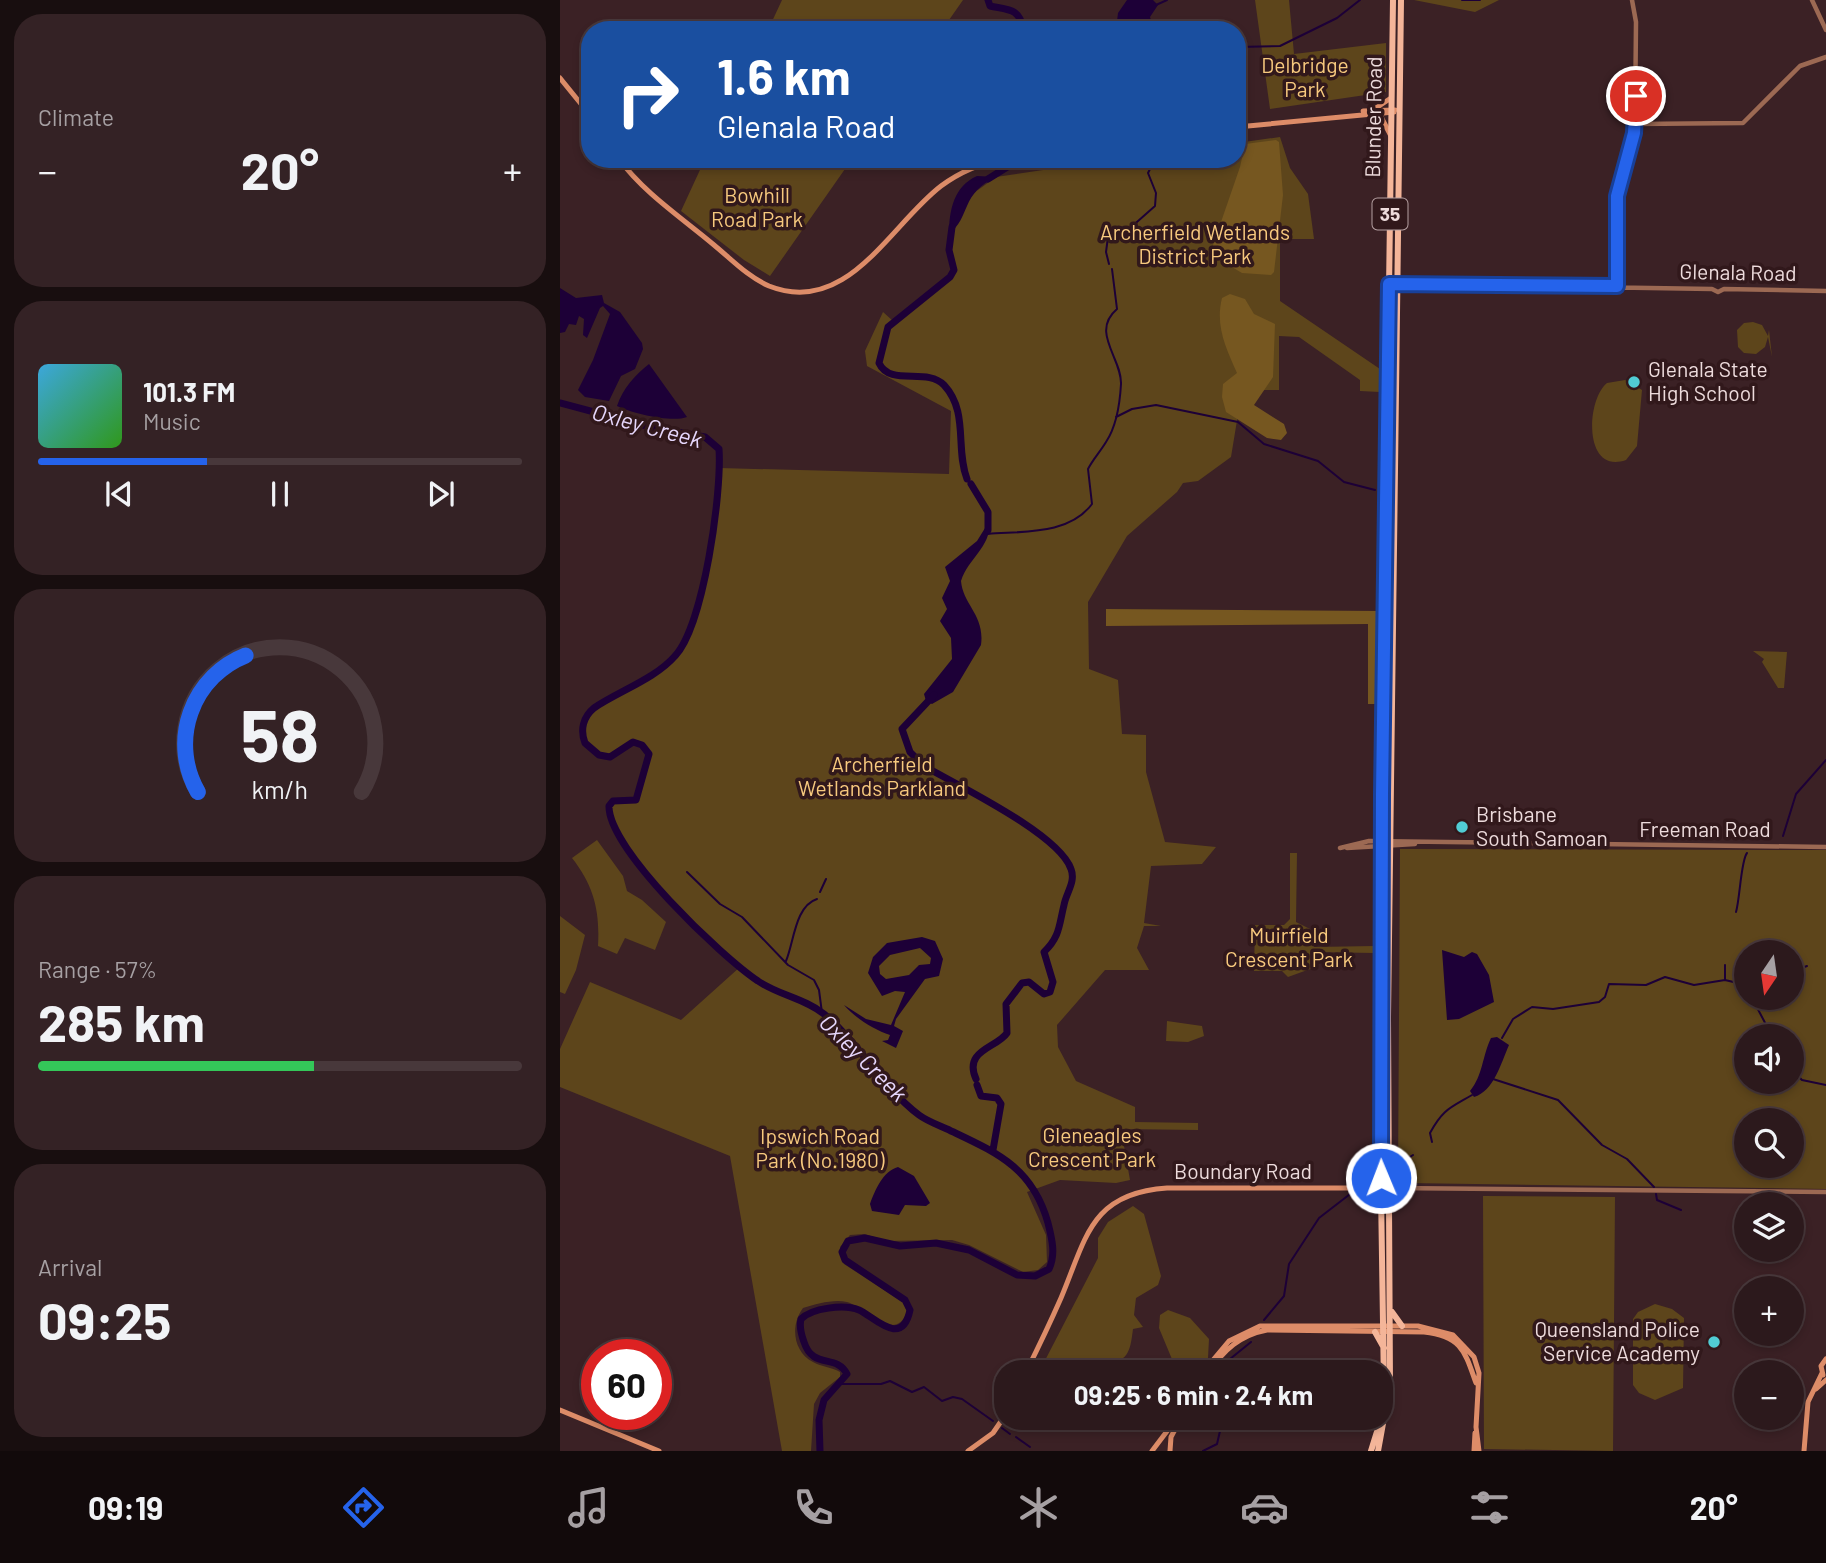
<!DOCTYPE html>
<meta charset="utf-8">
<style>
body{margin:0;font-family:Barlow,sans-serif;background:#342225;color:#f1f3f6;height:100vh;display:flex;flex-direction:column;font-size:26px;white-space:nowrap}
*{box-sizing:border-box;margin:0}
p{font-size:23px;color:#a6a0a3}
.icon{flex:none;width:38px;height:38px;fill:none;stroke:currentColor;stroke-width:2;stroke-linecap:round;stroke-linejoin:round}
.map{position:relative;flex:1;overflow:hidden}
.details{display:flex;flex-direction:column;gap:14px;padding:14px;background:#180e0f;width:560px}
.details>*{flex:none}
.banner{position:absolute;left:21px;top:21px;width:665px;height:147px;border-radius:28px;box-shadow:0 4px 10px #0003,0 0 0 2px #48383b;background:#1a4fa0;color:#fff;overflow:hidden}
.needle{width:46px;rotate:193deg}
.controls{position:absolute;left:1174px;top:940px;display:grid;gap:14px}
.controls a{display:grid;place-items:center;width:70px;height:70px;border-radius:50%;background:#2c191c;box-shadow:0 4px 10px #0003,0 0 0 2px #48383b;font-size:35px}
.speed{position:absolute;left:21px;top:1339px;display:flex;gap:14px;font-size:35px;font-weight:700;text-align:center}
.speed>*{display:grid;place-content:center;width:91px;height:91px;border-radius:50%;background:#2c191c;box-shadow:0 4px 10px #0003,0 0 0 2px #48383b;line-height:1}
.speed .limit{border:10px solid #d22;background:#fff;color:#111}
.pin{position:absolute;display:grid;place-items:center;width:60px;height:60px;color:#fff;margin:-30px;border:4px solid #fff;border-radius:50%;box-shadow:0 2px 7px #0007}
.me{position:absolute;width:77px;margin:-38px;rotate:359deg;stroke-linejoin:round;filter:drop-shadow(0 0 5px #0008)}
.turn{display:flex;align-items:center;gap:24px;height:147px;padding:0 21px;font-size:32px}
.turn .icon{width:91px;height:91px;stroke-width:2.5}
.turn b{display:block;font-size:49px;line-height:60px}
.big{font-size:52px;font-weight:700;line-height:1.1}
.details .tile{flex:1;display:flex;flex-direction:column;justify-content:center;gap:10px;min-width:0;padding:0 24px;border-radius:28px;background:#342225}
.details .dial{align-items:center;gap:0}
.dial svg{height:182px;overflow:visible;fill:none;stroke:#48383b;stroke-width:7;stroke-linecap:round;text-anchor:middle}
.dial text{fill:#f1f3f6;stroke:none}
.song{display:flex;align-items:center;gap:21px}
.cover{width:84px;height:84px;border-radius:10px;background:linear-gradient(135deg,hsl(200 70% 55%),hsl(110 70% 35%))}
.played{height:7px;border-radius:4px;background:linear-gradient(90deg,#2563eb 35%,#48383b 35%)}
.keys{display:flex;justify-content:space-around;direction:ltr}
.heat{display:flex;justify-content:space-between;align-items:center;font-size:38px;direction:ltr}
.charge{height:10px;border-radius:5px;background:linear-gradient(90deg,#34c759 57%,#48383b 0)}
.trip{position:absolute;left:434px;top:1360px;width:399px;height:70px;border-radius:28px;background:#2c191c;box-shadow:0 4px 10px #0003,0 0 0 2px #48383b;font-weight:700;line-height:70px;text-align:center}
.tab-bar{display:flex;height:112px;justify-content:space-around;align-items:center;background:#120a0b;color:#a6a0a3}
.tab-bar .icon{width:49px;height:49px}
.tab-bar .on{color:#2563eb}
.tab-bar b{font-size:32px;color:#f1f3f6}
main{display:flex;flex:1;min-height:0}
.map>svg:first-child{display:block}
.green{fill:#5d451b;fill-rule:evenodd}
.forest{fill:#765720}
.water{fill:#1d0037;fill-rule:evenodd}
.lines{fill:none;stroke-linecap:round;stroke-linejoin:round}
.stream{stroke:#1d0037;stroke-width:2}
.river{stroke:#1d0037;stroke-width:7}
.tertiary{stroke:#9c6953;stroke-width:4.5}
.secondary{stroke:#dd8c68;stroke-width:5}
.primary{stroke:#f4b599;stroke-width:6}
.route-casing{stroke:#184099;stroke-width:18}
.route{stroke:#2563eb;stroke-width:12}
.poi-dot{fill:#51ccd4;stroke:#31181b;stroke-width:2.5}
.labels{text-anchor:middle;stroke-width:7;stroke-linejoin:round;paint-order:stroke}
.shield{fill:#31181b;stroke:#b5a0a2;stroke-width:2}
.shield-label{font-size:19px;font-weight:bold;fill:#eddbdc}
.park-label{font-size:21px;fill:#f7c97e;stroke:#31181b}
.street-label{font-size:21px;fill:#eddbdc;stroke:#31181b}
.poi-label{font-size:21px;fill:#eddbdc;stroke:#31181b;text-anchor:start}
.water-label{font-size:23px;font-style:italic;fill:#e6d7fc;stroke:#31181b}
</style>
<main>
<section class="details">
<div class="tile"><p>Climate</p>
<div class="heat"><a>−</a><b class="big">20°</b><a>+</a></div>
</div>
<div class="tile">
<div class="song"><i class="cover"></i><div><b>101.3 FM</b><p>Music</p></div></div>
<div class="played"></div>
<div class="keys"><svg class="icon" aria-label="previous" viewBox="0 0 24 24"><path d="M18 5L8 12l10 7zM5 5v14"/></svg><svg class="icon" aria-label="pause" viewBox="0 0 24 24"><path d="M8 5v14M16 5v14"/></svg><svg class="icon" aria-label="next" viewBox="0 0 24 24"><path d="M6 5l10 7-10 7zM19 5v14"/></svg></div>
</div>
<div class="tile dial"><svg viewBox="0 0 100 80">
<path d="M14 69A42 42 0 1 1 86 69"/>
<path d="M14 69A42 42 0 0 1 35 9" stroke="#2563eb"/>
<text x="50" y="56" font-size="32" font-weight="700">58</text>
<text x="50" y="72" font-size="11">km/h</text>
</svg></div>
<div class="tile"><p>Range · 57%</p><b class="big">285 km</b><div class="charge"></div></div>
<div class="tile"><p>Arrival</p><b class="big">09:25</b></div>
</section>
<div class="map">
<svg width="1266" height="1451" viewBox="0 0 1266 1451">
<rect width="100%" height="100%" fill="#3b2125"/>
<path class="green" d="M222,0h181l-21,30h-174z
M695,0h34l5,54 92,-11v49l-116,17z
M854,0h85l-24,12z
M720,137l10,31 18,26 6,45h-34v62l100,68v23l-20,-1v-11l-61,-43 -20,-1v54h-37l-11,67 -33,24 -15,2 -6,9 -50,44 -39,66 1,67 29,11 4,54 24,1v37l19,70 51,5 -14,17 -51,2 -7,57 17,3h-17l-7,22 12,22h-44l-48,55 1,22 18,34 59,26v15l63,1v7l-77,-1 9,51 -14,3 -56,-3 -33,12 19,43 1,27 -9,8 -15,2 -54,-27 -17,-5 -64,1 -24,-7 -14,1 -10,12 4,17 60,39 3,9c-12,32 -42,-5 -60,-10 -14,-3 -30,2 -44,6 -13,17 -10,44 10,54 9,5 18,5 27,10v5l-20,16 -6,11 -3,47h-29l-52,-295 -170,-69v-38l30,-67 91,38 59,-53c-27,-25 -142,-127 -130,-164l26,-3 6,-29 6,-12 -2,-10 -13,-7 -23,15 -19,-8 -9,-13 3,-20c22,-24 58,-32 82,-52 35,-28 51,-151 52,-196l230,6 2,-63 -84,-45 -2,-15 18,-39 10,9 57,-44 5,-12 -6,-15 1,-17 21,-38 25,-18 122,-18h119v-16z
M145,159h147l-82,117 -26,-16 -63,-49z
M1193,322l9,3 6,11 1,-6 3,27 -4,-20 -3,10 -9,7 -12,-1 -6,-6 -1,-17 7,-7z
M1065,380l17,10 -5,56 -11,14c-43,15 -40,-60 -19,-77z
M1193,651l34,1 -3,36h-6l-16,-26 2,-3z
M37,840l26,36 4,15 15,9 24,22 -11,28 -30,-12 -8,16 -19,-8c2,-35 -4,-60 -26,-88z
M840,849l426,1v339l-420,-6 -8,-5zM1186,952h46v46h-46zM1186,1036h46v46h-46zM1186,1120h46v46h-46z
M730,853h7l-1,69 18,9v16l61,-1v7l-62,-1v16l-25,9 -6,-6h-28l1,-46h29l6,-6z
M0,916l25,19 -9,35 -11,24 -5,-2z
M607,1021l35,5 2,10 -16,6 -22,-1z
M923,1196l132,1 -2,254 -129,-2z
M573,1206l11,8 17,62 -3,9 -22,13 -2,17 9,12 -10,2c-3,24 -5,34 -31,34l-8,9h-55l59,-114v-20l10,-16z
M1095,1304l17,5 12,9 -1,70 -28,12 -16,-7 -6,-8v-66l5,-7z
M608,1310l22,8 19,21 -1,19 -10,14h-32l8,-8 -15,-36 1,-13z"/>
<path class="forest" d="M716,140l3,2 4,53 -9,77 -3,3 -29,-2 -27,-16 -3,-9 28,-81 5,-23z
M670,294l15,5 9,15 21,10 -2,53 -19,28 30,19 3,9 -6,7 -14,-2 -41,-26 -4,-15 1,-13 14,-11c-11,-25 -22,-47 -15,-75z
M546,609l274,2 -4,93h-8v-80l-262,2z"/>
<path class="water" d="M567,0h26l5,5 -8,12 4,13h-38l2,-17z
M417,176l20,1c-37,16 -26,40 -48,57 0,-24 5,-48 28,-58z
M0,288l16,10 26,-3 2,8 16,9 22,31 1,6 -8,20 -14,7 -12,25 -24,-4 -7,-7 15,-30 17,-46 -7,-8 -3,2 -13,30 -4,-3 1,-16 -5,-3 -3,9 -7,-1 -4,8 -5,1z
M89,364l38,53c-15,6 -56,-4 -70,-11 6,-18 18,-31 32,-42z
M430,520c1,28 -21,37 -29,61 2,24 24,34 20,64l-28,47 -21,12 -6,-3 -2,-7 28,-35 -1,-21 -11,-17 7,-12 -5,-11 8,-17 -5,-14 32,-26z
M362,937l13,4 8,18 -4,17 -14,3 -29,40 -2,7 9,5 -7,17 -14,-7 6,-1 2,-5c-16,-5 -36,-18 -46,-30l22,14 25,6 14,-33 -10,-1 -13,5 -14,-23 5,-16 14,-14zM360,948l11,10 -1,6 -11,1 -10,10 -23,4 -6,-5 -1,-8 11,-11z
M882,950l22,7 8,-5 5,2 12,21 5,27 -35,17 -12,1z
M937,1037l12,8c-8,18 -15,46 -35,52l-4,-6c13,-16 12,-34 21,-53z
M338,1167l16,9 16,27 -4,3 -21,-1 -6,10 -27,-4 -2,-7c5,-14 13,-33 28,-37z"/>
<g class="lines">
<path class="stream" d="M902,0h18
M596,5l11,-5
M677,47l43,-1 57,-28 23,-18
M549,264l-3,-12 2,-15 21,-8 26,-23 1,-13 -8,-20 7,-14
M556,417l16,-8 24,-4 82,17 26,22 54,17 26,21 31,8
M428,534c36,-3 81,1 104,-30l-4,-35c5,-10 12,-17 18,-27 10,-15 14,-40 15,-58 1,-26 -31,-52 -4,-75l-5,-40
M1223,836l13,-42 30,-34
M127,872l33,32 22,13 46,48 26,15 5,10 3,23
M260,892l6,-13
M1176,912c4,-14 5,-52 11,-59
M226,961c8,-19 9,-55 31,-62
M1165,965v15
M1232,972l15,-6
M1192,998l20,38
M942,1038l11,-19 19,-12 21,2 46,-7 6,-5 4,-13 37,1 19,-8 29,8 31,-5 21,5
M1232,1070l10,10 24,5
M933,1079l65,21 44,45 25,14 27,28
M872,1142l-2,-9c13,-24 20,-25 42,-38
M833,1168l20,-13
M805,1177l11,-7
M1096,1194l1,6 24,10
M704,1320l20,-24 5,-32 30,-46 35,-27
M667,1372l3,-13 21,-17
M279,1384h42l9,-3 22,11 12,-5 18,14 11,-4 9,2 31,22
M442,1428l8,6
M456,1437l14,10
M643,1451l14,-7 6,-26"/>
<path class="river" d="M428,0l2,6c20,4 29,2 34,24
M428,179l32,-20
M392,227l-3,23 5,20 -4,7 -62,50 -9,36c11,24 48,4 65,22 25,27 11,63 23,94
M0,403l94,25 51,9 14,12c3,43 -15,176 -44,207 -20,23 -56,35 -81,52 -11,9 -14,22 -9,35l14,12 11,2 23,-15 9,3 7,9 -13,46 -23,1 -4,5c-1,43 113,151 149,175 20,14 46,17 66,33 35,29 58,73 95,101 8,6 19,10 28,14 48,23 85,37 101,94 4,16 8,31 1,46l-14,7 -18,-1 -48,-25 -33,-7 -36,3 -35,-8 -17,3 -6,11 3,8 60,40 5,10c-8,39 -37,6 -51,0 -15,-6 -47,-2 -58,9 -2,8 0,15 3,23 9,28 32,11 43,32l-23,26 -5,20 1,31
M411,484l17,28v18
M374,695l-32,34 8,23 14,14c33,19 135,68 147,103 5,13 -5,24 -7,36 -5,20 -4,32 -20,47l9,30 -3,10 -6,2 -15,-12 -7,1 -16,21 1,29c-10,15 -44,17 -31,46
M417,1085l4,11 16,2 4,6 -8,46"/>
<path class="tertiary" d="M1252,0l14,30
M1076,124l107,-1 57,-57 26,-9
M829,284l323,5 6,3 6,-3 102,2
M1057,288v-92l18,-72 1,-102 -4,-22
M780,848l29,-7 457,6
M787,848l68,-4
M831,1188l435,4"/>
<path class="secondary" d="M0,78l30,37
M816,108l15,-10
M803,111l32,-1
M819,113l12,23
M677,127l157,-15
M59,159c25,34 63,59 95,86 17,14 34,32 55,41 78,31 121,-61 172,-100 19,-14 40,-23 63,-27
M466,1372c12,-24 24,-49 35,-74 25,-59 29,-105 106,-110h224
M643,1372l26,-31 31,-15h158l35,9 21,22 5,16 -3,54 3,24
M649,1372c15,-22 31,-37 58,-42l157,2c38,4 41,20 52,51
M1263,1375l-2,-9 5,-7
M1256,1389l10,-9
M0,1410l99,41
M408,1451l25,-18 13,-19
M592,1451l25,-33
M610,1451l1,-14 10,-19
M914,1451l1,-18
M1244,1451l4,-49 14,-29"/>
<path class="primary" d="M831,1200l17,-12
M832,1312l10,14
M815,1332l9,16
M811,1451l9,-29 4,-34 -4,-261 2,-333 11,-794
M818,1451l12,-66 -2,-367 13,-1018"/>
</g>
<g class="lines">
<defs>
<path id="route" d="M821,1178l1,-384 7,-510 228,2v-90l17,-63 2,-37"/>
</defs>
<use href="#route" class="route-casing"/>
<use href="#route" class="route"/>
</g>
<g class="poi-dot">
<circle cx="1074" cy="382" r="7"/>
<circle cx="902" cy="827" r="7"/>
<circle cx="1154" cy="1342" r="7"/>
</g>
<g class="labels">
<rect class="shield" x="812.5" y="198.5" width="35" height="31" rx="5"/>
<g class="shield-label">
<text x="830" y="221">35</text>
</g>
<g class="park-label">
<text x="745" y="73">Delbridge<tspan x="745" dy="24">Park</tspan></text>
<text x="197" y="203">Bowhill<tspan x="197" dy="24">Road Park</tspan></text>
<text x="635" y="240">Archerfield Wetlands<tspan x="635" dy="24">District Park</tspan></text>
<text x="322" y="772">Archerfield<tspan x="322" dy="24">Wetlands Parkland</tspan></text>
<text x="729" y="943">Muirfield<tspan x="729" dy="24">Crescent Park</tspan></text>
<text x="532" y="1143">Gleneagles<tspan x="532" dy="24">Crescent Park</tspan></text>
<text x="260" y="1144">Ipswich Road<tspan x="260" dy="24">Park (No.1980)</tspan></text>
</g>
<g class="street-label">
<text transform="translate(814 117) rotate(-89)" y="7">Blunder Road</text>
<text transform="translate(1178 273) rotate(1)" y="7">Glenala Road</text>
<text x="1145" y="837">Freeman Road</text>
<text x="683" y="1179">Boundary Road</text>
</g>
<g class="poi-label">
<text x="1088" y="377">Glenala State<tspan x="1088" dy="24">High School</tspan></text>
<text x="916" y="822">Brisbane<tspan x="916" dy="24">South Samoan</tspan></text>
<text x="1140" y="1337" text-anchor="end">Queensland Police<tspan x="1140" dy="24">Service Academy</tspan></text>
</g>
<g class="water-label">
<text transform="translate(87 426) rotate(15)" y="8">Oxley Creek</text>
<text transform="translate(303 1058) rotate(45)" y="8">Oxley Creek</text>
</g>
</g>
</svg>
<div class="controls">
<a><svg class="needle" viewBox="-14 -14 28 28"><path d="M0-13l5 13h-10z" fill="#e53935"/><path d="M0 13l5-13h-10z" fill="#a6a0a3"/></svg></a>
<a><svg class="icon" aria-label="sound" viewBox="0 0 24 24"><path d="M4 9h4l5-4v14l-5-4H4zM17 9q2 3 0 6"/></svg></a>
<a><svg class="icon" aria-label="search" viewBox="0 0 24 24"><circle cx="10" cy="10" r="6"/><path d="M15 15l6 6"/></svg></a>
<a><svg class="icon" aria-label="layers" viewBox="0 0 24 24"><path d="M12 4l9 5-9 5-9-5zM3 14l9 5 9-5"/></svg></a>
<a>+</a>
<a>−</a>
</div>
<div class="speed"><div class="limit">60</div></div>
<div class="pin" style="left:1076px;top:96px;background:#d93025"><svg class="icon" aria-label="arrive" viewBox="0 0 24 24"><path d="M6 21V4h12l-3 4 3 4H6"/></svg></div>
<svg class="me" style="left:821px;top:1178px" viewBox="-20 -20 40 40"><circle r="17" fill="#2563eb" stroke="#fff" stroke-width="3"/><path d="M0-11L8 9 0 5-8 9z" fill="#fff"/></svg>
<div class="trip">09:25 · 6 min · 2.4 km</div>
<div class="banner">
<div class="turn"><svg class="icon" aria-label="right" viewBox="0 0 24 24"><path d="M7 20v-9h11M14 6l5 5-5 5"/></svg><div><b>1.6 km</b>Glenala Road</div></div>
</div>
</div>
</main>
<nav class="tab-bar">
<b>09:19</b>
<svg class="icon on" aria-label="directions" viewBox="0 0 24 24"><path d="M12 3l9 9-9 9-9-9zM9 14v-3h6M13 9l2 2-2 2"/></svg>
<svg class="icon" aria-label="music" viewBox="0 0 24 24"><path d="M9 18V5l10-2v13"/><circle cx="6" cy="18" r="3"/><circle cx="16" cy="16" r="3"/></svg>
<svg class="icon" aria-label="phone" viewBox="0 0 24 24"><path d="M5 4h4l2 5-3 2q2 4 5 5l2-3 5 2v4C11 20 4 13 5 4z"/></svg>
<svg class="icon" aria-label="climate" viewBox="0 0 24 24"><path d="M12 3v18M4 7l16 10M4 17L20 7"/></svg>
<svg class="icon" aria-label="car" viewBox="0 0 24 24"><path d="M5 17H2v-5l4-1 3-4h7l3 4 3 1v5h-3M9 17h6M6 11h13"/><circle cx="7" cy="17" r="2"/><circle cx="17" cy="17" r="2"/></svg>
<svg class="icon" aria-label="filters" viewBox="0 0 24 24"><path d="M4 7h16M4 17h16"/><circle cx="9" cy="7" r="2"/><circle cx="15" cy="17" r="2"/></svg>
<b>20°</b>
</nav>
